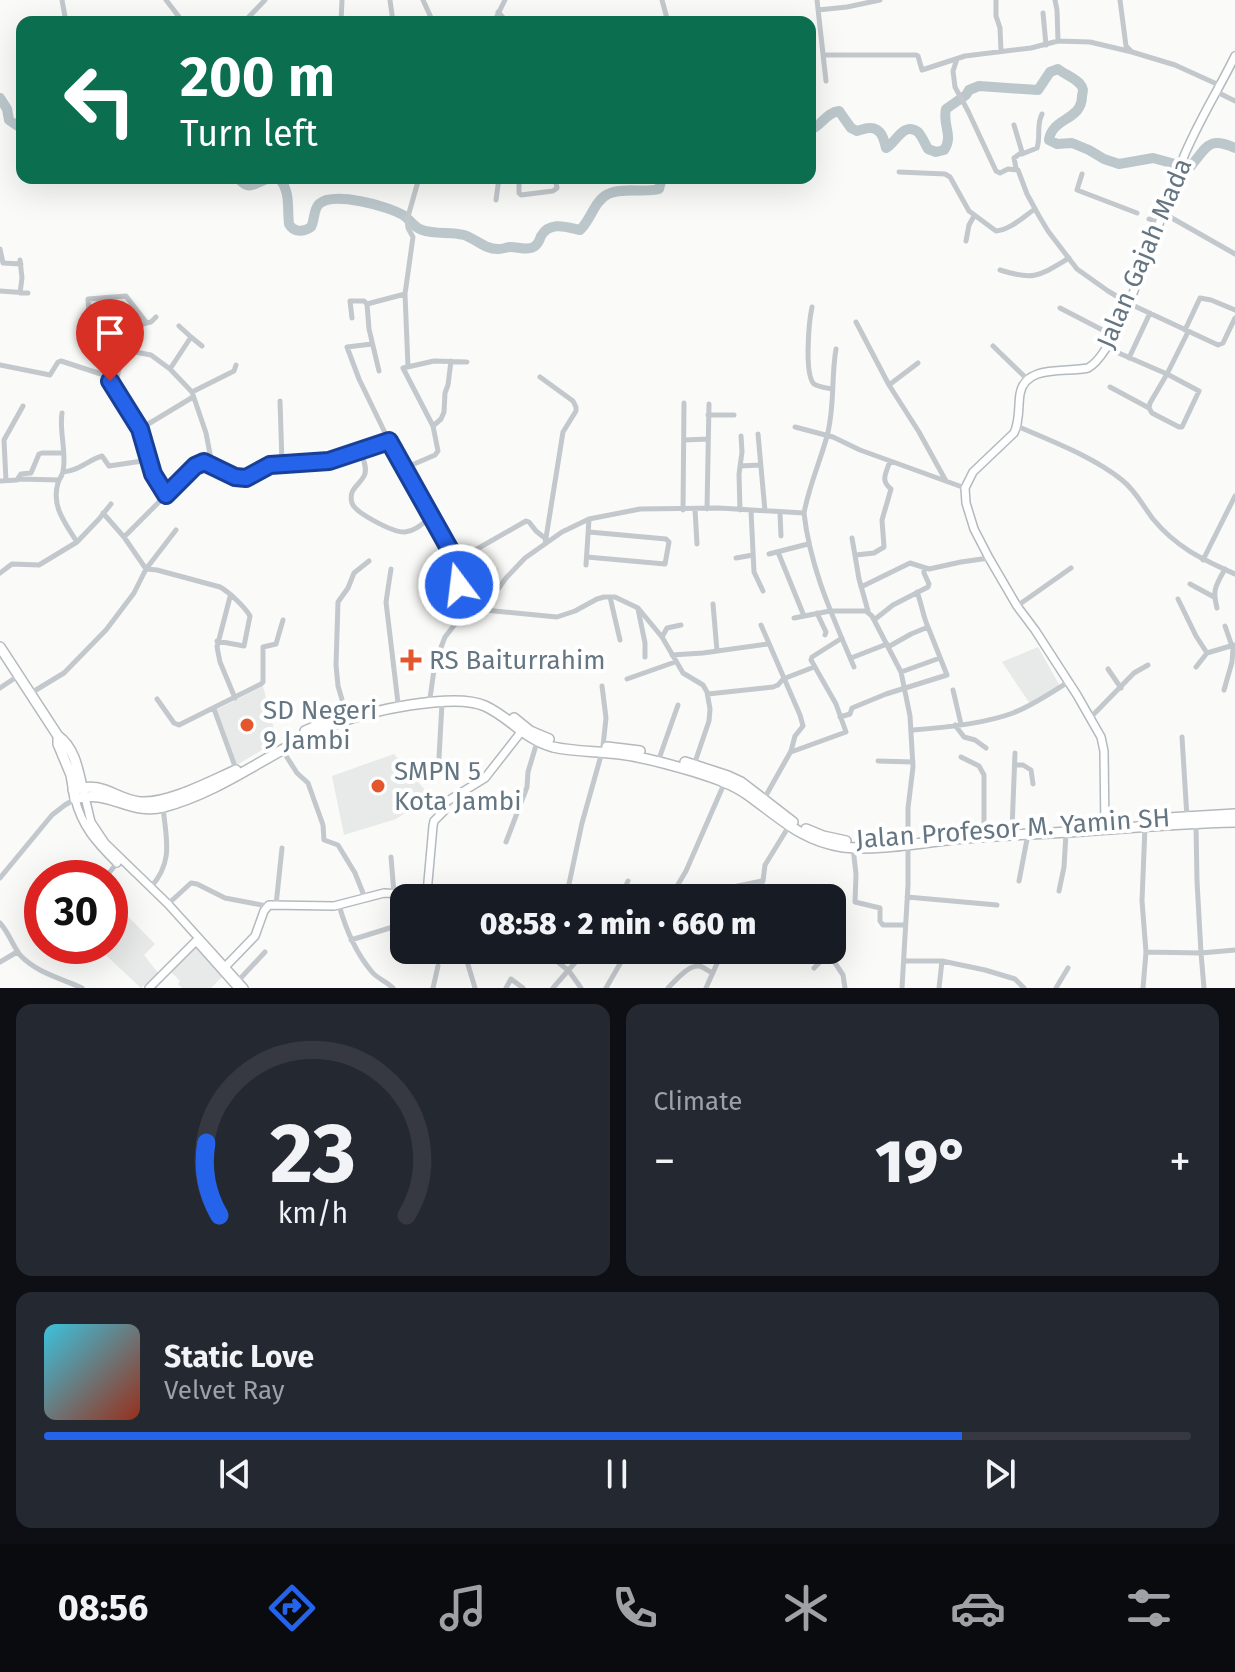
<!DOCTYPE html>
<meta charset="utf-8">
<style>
body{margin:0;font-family:"Fira Sans",sans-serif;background:#242831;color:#f1f3f6;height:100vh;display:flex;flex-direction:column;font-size:30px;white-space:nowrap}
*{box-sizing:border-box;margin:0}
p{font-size:26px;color:#9ea1a6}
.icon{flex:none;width:44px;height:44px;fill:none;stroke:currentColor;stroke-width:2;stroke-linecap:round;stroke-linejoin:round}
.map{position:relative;height:988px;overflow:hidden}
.details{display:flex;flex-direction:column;gap:16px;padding:16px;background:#0d0f14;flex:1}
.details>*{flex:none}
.hud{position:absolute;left:16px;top:16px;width:800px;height:168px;border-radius:16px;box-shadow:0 8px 32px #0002;background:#0b6e4f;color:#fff;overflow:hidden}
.speed{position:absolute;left:24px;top:860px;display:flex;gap:16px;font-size:40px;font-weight:700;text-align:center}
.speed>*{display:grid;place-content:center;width:104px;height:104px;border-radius:50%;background:#171b24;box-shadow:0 8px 32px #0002;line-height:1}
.speed .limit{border:12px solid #d22;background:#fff;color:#111}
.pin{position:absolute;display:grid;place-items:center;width:68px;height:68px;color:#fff;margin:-82px -34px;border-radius:50% 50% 50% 0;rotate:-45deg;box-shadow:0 0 8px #0007}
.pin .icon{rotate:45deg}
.me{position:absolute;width:88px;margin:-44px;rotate:345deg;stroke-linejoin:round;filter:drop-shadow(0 0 6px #0008)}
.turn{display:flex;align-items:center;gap:28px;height:168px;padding:0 32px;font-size:36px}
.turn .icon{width:104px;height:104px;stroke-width:2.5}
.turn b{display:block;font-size:56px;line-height:68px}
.big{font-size:60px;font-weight:800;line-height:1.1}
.details .tile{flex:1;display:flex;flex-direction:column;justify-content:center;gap:12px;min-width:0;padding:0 28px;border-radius:16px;background:#242831}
.details .dial{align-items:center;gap:0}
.dial svg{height:208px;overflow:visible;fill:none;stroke:#363941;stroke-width:7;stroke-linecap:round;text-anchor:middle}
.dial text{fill:#f1f3f6;stroke:none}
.song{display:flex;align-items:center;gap:24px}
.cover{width:96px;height:96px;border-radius:12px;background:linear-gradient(135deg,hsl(190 70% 55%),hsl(10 70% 35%))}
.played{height:8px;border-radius:4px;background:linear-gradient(90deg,#2563eb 80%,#363941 80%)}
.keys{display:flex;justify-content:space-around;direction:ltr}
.heat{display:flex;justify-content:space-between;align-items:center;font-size:44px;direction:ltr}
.details .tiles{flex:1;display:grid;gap:16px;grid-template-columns:1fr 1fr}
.tile:last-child{grid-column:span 2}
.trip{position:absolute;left:390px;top:884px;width:456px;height:80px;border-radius:16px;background:#171b24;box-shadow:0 8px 32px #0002;font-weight:800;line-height:80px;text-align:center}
.menu{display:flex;height:128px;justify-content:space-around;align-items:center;background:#090b0e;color:#9ea1a6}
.menu .icon{width:56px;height:56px}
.menu .on{color:#2563eb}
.menu b{font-size:36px;color:#f1f3f6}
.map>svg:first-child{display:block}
.built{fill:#e8e9e9}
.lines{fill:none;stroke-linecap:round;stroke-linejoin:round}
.river{stroke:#bbc7cb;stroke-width:10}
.secondary-casing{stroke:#b3babf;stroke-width:10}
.primary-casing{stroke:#b5babe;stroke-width:10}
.highway-casing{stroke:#b4b9bd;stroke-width:12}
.street{stroke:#c3c8cc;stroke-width:5}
.secondary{stroke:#fff;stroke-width:7}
.primary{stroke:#fff;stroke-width:7}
.highway{stroke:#fff;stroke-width:9}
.route-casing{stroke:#184099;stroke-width:20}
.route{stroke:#2563eb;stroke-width:14}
.poi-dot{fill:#e4572e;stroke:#fff;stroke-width:3}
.labels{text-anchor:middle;stroke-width:8;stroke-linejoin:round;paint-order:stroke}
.street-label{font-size:26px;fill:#657683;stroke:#fff}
.poi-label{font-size:26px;fill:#657683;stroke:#fff;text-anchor:start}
</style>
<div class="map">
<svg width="1235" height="988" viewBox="0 0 1235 988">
<rect width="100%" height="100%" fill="#fafaf8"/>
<path class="built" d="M1038,647l22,39 -30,18 -28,-42z
M263,686l14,55 -40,24 -21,-55z
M394,754l37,43 -35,22 -52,16 -12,-59z
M110,898l45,46 -11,11 14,18 -17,15 -45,-42h14z
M196,946l26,31 -11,11h-29l-4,-4 2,-3 -9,-9z"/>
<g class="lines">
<path class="river" d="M0,98l7,11 2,11 13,9
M810,130c11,-4 17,-18 29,-19l12,17 6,3c4,-1 8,-3 12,-3 12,-1 15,11 17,20 10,-5 17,-27 32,-16 4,4 7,12 10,17l8,3 8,-2c10,-14 -2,-25 2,-41l20,-14 3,-5 10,-4 59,4 12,-18 8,-3c6,5 17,9 22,15 4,4 3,7 2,12 0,25 -30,21 -33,44l8,4 15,-1 17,7 15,9 15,5 34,-6 33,9 5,-1c16,-19 17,-30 44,-18
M238,178c11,14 17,5 31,0
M279,178c12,14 8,30 10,46 5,9 15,8 22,3 4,-7 2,-17 8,-23 14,-13 69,2 84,11 7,4 10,12 19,15 14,5 29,1 42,5 12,4 22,15 35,14 4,0 8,-2 12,-2 7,0 18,4 24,-1 3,-2 5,-7 6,-10 9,-15 25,-9 39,-6 11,-10 14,-29 28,-36 14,-7 37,-1 51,-5l3,-11"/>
<defs>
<path id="secondary" d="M1105,829l-1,-78 -3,-14 -24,-42 -42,-65 -18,-24 -28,-48 -15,-29 -8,-26 -1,-15 8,-16 41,-39c6,-12 4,-26 6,-39 5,-30 46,-21 68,-26 33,-17 77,-167 94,-207 14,-36 36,-70 53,-105
M226,966l29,-30 9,-25 5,-6 65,1 50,-13 39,2 4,-2 6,-67 1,-5 10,-10 2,-9 39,-24 36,-46
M149,988l47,-47"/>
<path id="primary" d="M84,793l7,29 14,21 63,61 76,84
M75,799c7,28 22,44 42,64
M197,942l41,46"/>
<path id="highway" d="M0,647l58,89c16,11 20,33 24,51
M514,718l16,13 19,8
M305,731l42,-18
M58,736v8l13,31 4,24c34,-11 54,17 89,8 63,-17 112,-60 171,-83 31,-13 120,-32 150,-18 26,12 39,33 68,41 22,5 45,4 67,7 24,3 48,10 72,17 19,6 39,12 56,24 32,23 54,46 95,52 38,4 85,-6 123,-9 34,-3 69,-4 104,-6 55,-4 110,-9 165,-10
M607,747l33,4
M685,762l43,14 13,6 52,40
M73,790c30,-10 41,9 67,12 28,2 71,-21 96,-32
M1151,819l84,-5
M806,829l17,7 23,5"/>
</defs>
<use href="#secondary" class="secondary-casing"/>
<use href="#primary" class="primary-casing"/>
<use href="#highway" class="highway-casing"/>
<path class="street" d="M62,0l4,22
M166,0l17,22
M390,0l3,22
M423,0l10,22
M662,0l6,22
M817,0l9,81
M996,0v16l4,12 1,23
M1055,0l2,10 1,31
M1120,0l6,46 6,6 43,13 44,20
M818,10l29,-3 33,-7
M498,12l9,10
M1043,13l3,32
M244,22l21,-22
M341,22l1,-22
M494,22l11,-22
M824,55h92l2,1 4,14 43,-14 66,-8 27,-7 32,1 42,10
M957,59l-4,12 2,16 13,24 28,60 4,2 8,-4 10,1 9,24 12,22 9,15 29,38 31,22 20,12 90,42 5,-2 12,-25
M1217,92l18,9
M1014,125l8,27 -8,6 2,10
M1022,154l15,-6c4,-12 -1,-23 5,-34
M899,172l46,2 5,3 19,34 27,20c14,-1 27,-14 39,-22
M1082,174l-5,16 60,23
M519,178v15l2,2 32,-4 4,-3 -2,-10
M496,200l3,-22
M1163,213l72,41
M1149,219l11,4
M966,241l3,-16 5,-9
M0,249l3,14 18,1
M20,260l2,18 -2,15
M1000,270c34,11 39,6 69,-12
M0,291l28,2
M367,304l38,-10
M812,307c-3,14 -8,67 2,77 4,3 13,4 18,5
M1060,308l54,28
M352,318l-2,-17h14l3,3 2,25 10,42
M856,322l33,63 30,47 27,49
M1185,330l15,-32 11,2 24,10
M191,337l11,9
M127,339l-5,-3 -2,-5 -3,-2h-27l-2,-30 38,-3 20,26
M372,344l-25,3 12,32 30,62 67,122 3,22 -3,38 -11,14 -10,26 -5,35
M993,346l34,33
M1107,348l60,26 21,-42
M124,350l27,5 19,14
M1129,358l21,-45
M0,365l50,10 8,-13 3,-1 40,13 14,13 25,42 13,45 13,21
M408,367l-3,-73 8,-57 -5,-9 -1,-8 12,-42
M1167,374l32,17 -17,36h-3l-27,-14 -3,-5 1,-5z
M540,377l33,24 3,6v4l-13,21 -18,112
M889,385l29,-22
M115,387c6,-24 8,-61 36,-65l5,-5
M1110,387l39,21
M192,392l42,-21 2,-6
M280,401l2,62
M62,413c-3,19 5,40 1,58 0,4 -4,8 -5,12 -7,23 7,40 19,59
M708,415h26
M433,426l8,-7 3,-7 1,-19 3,-8 3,-24
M1017,426c36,16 75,30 105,54 14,11 21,26 31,39 24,29 49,40 82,55
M795,427l38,10 27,13 105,38
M140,429l53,-32
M758,434l7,77
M684,440l24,-1
M361,452c2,7 7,17 3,24 -5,10 -16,13 -12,27 3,10 42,30 53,29 11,-1 19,-10 27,-16
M205,463l30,14 11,1 24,-13 59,-4 60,-20
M740,466l20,-1
M405,468l30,-13 3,-4 -5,-25 -30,-58 31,-7 33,1
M63,472c16,-1 25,-12 39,-16l7,10 40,-6
M19,479l40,1
M0,481l17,-1 4,-6 10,-1 8,-19 3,-1h21
M6,481l-2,-41 19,-34
M695,509l2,35
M707,509l2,-105
M683,510l1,-107
M740,510l-1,-36 3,-22 -1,-16
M751,511l3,61 9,19
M103,513l21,24 22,32 11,1 63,17c9,5 25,20 30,29l-6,30 -27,-5
M780,513l1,23
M804,513c5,-27 16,-51 23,-77 8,-29 4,-59 9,-87
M124,537l68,-68 6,-5 13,-5 -5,-26 -14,-41 -22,-23 21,-32 -12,-11
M852,538l7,41 9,32
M778,552l26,64
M769,554l39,-10
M856,555l18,-2 10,-6 -2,-27 9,-31c-11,-9 -5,-15 -1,-28
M587,557l78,7 4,-22 -3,-3 -77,-7
M736,558l17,-3
M1203,560l32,-64
M456,561l70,-40 3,1 7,9 10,8
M586,565l3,-46
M391,569l-5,33 12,101
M0,573l12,-9 27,1 38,-23 22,-23 12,-15
M1190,584l24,13
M861,587l49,-24 19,6 32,-7 28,-4
M917,592c5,13 6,24 11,35
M230,597l-13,50 3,15 15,36
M610,597l10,43
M1178,599l18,37 11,17
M713,604l4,47
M1017,606l54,-38
M1217,608c-5,-18 -1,-23 8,-39
M638,609l7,34v14
M484,610l73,7 18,-6 22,-12 7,-2h11l23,11 24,29 21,36 20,12 4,7 3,17 -1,12 -15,44
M817,613l9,19 -1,3
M794,618l36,-7h36l6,5 29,56 9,44 3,51 -5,41v31
M874,620l19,-15 35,-18 1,-3 -5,-11v-5
M456,623l15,-4 12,-9 23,-32 19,-20 37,-26 27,-13 51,-10 79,-1 85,5c6,55 29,104 50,154
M761,625l39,90 3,11 -8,10 -4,15 -27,48
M662,637l5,-9 14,-3
M672,655l31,-2 65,-9
M851,658l36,-14
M1196,667l11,-14 27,-8
M1108,669l13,19
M901,672l39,-14
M627,679l48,-17
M602,686l4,32 -3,28
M0,688l18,-12
M953,690l8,34
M1224,690l8,-28 1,-13 -8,-23
M31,693l33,-20 42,-43 28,-37 12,-24 30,-39
M708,694l65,-7 5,-2 5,-6 31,-12
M157,699l17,24 5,2 82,-41 2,-2v-35l13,-3 7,-24
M214,709l22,60
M346,713l-8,-27 -2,-21 2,-63 10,-14 6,-15 15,-12
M840,717l10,-3 2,-6 34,-14 61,-19 -19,-48 -17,7 -23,13
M1091,717l43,-44 14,-8
M955,725l9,12 11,3 11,8
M913,730c29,-2 73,-7 100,-17 20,-8 38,-20 55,-31
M1182,737l5,81
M283,751l14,22 11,10 15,42 1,15 14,5 17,28 10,25
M791,752l55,-20 -10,-28 -25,-44 1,-3 30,-19
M660,756l18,-51
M961,757l18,9 5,9v57
M439,758l3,-55
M878,761l35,1
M1015,765h8l8,5 2,14
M1012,829l3,-76
M506,842l21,-55 1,-15 9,-30
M853,848l3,26 -1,28 25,6v13l3,4h22
M391,857l3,36
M0,878l52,-63 13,-10 10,-6
M105,878l12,-15
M1019,881l9,-47
M151,887c23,-26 15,-48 12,-80
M723,889l39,-8
M1059,891l5,-24 2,-34
M907,897l90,8
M505,898l3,-5
M566,898l16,-75 20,-71
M620,898l8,-17
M670,898l16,-27 38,-87
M753,898l10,-17 2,-16 24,-39
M168,904l23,-21 6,1 28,14 42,8
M276,905l6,-57
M339,905c7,25 16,47 33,67 6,7 14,9 21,16
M0,923c9,10 13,23 20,32 17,18 40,23 62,33
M351,940l45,-14
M543,950l26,21 12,17
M1146,952l55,1 -4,-72 -1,-56
M490,955h18l5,-5
M466,958l9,30
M904,961h38l43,9 30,9 9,9
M0,962l17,-10
M814,968l10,-10 7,-1 12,18 2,13
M238,981l27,-29
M433,988l5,-22
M506,988l5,-9 12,9
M553,988l33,-38
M606,988l22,-38
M668,988c7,-7 20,-23 31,-22 5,1 9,5 14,7
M706,988l17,-38
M902,988l6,-103v-40
M939,988l3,-27
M1056,988l12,-20
M1143,988l3,-36 -4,-51 3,-75
M1204,988l-3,-35 34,-3"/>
<use href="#secondary" class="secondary"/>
<use href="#primary" class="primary"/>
<use href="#highway" class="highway"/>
</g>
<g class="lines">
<defs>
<path id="route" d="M110,381l30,48 13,45 13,21 29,-29 9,-4 31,15 11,1 24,-13 59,-4 60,-20 65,116 5,28"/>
</defs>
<use href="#route" class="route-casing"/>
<use href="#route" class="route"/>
</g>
<g class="poi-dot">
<path d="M407 648h8v8h8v8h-8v8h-8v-8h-8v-8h8z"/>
<circle cx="247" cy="725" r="8"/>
<circle cx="378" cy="786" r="8"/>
</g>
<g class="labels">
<g class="street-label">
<text transform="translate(1144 253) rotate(-67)" y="9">Jalan Gajah Mada</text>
<text transform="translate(1013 828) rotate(-4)" y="9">Jalan Profesor M. Yamin SH</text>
</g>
<g class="poi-label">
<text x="429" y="669">RS Baiturrahim</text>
<text x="263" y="719">SD Negeri<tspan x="263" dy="30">9 Jambi</tspan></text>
<text x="394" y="780">SMPN 5<tspan x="394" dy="30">Kota Jambi</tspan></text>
</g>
</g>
</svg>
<div class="speed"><div class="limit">30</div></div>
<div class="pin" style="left:110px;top:381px;background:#d93025"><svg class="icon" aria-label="arrive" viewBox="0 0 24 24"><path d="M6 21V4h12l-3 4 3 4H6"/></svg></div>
<svg class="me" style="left:459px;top:585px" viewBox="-20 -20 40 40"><circle r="17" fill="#2563eb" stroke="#fff" stroke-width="3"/><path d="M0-11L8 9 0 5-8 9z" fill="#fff"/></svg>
<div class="trip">08:58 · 2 min · 660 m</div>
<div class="hud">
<div class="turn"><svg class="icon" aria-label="left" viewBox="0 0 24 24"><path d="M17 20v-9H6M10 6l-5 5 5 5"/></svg><div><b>200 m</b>Turn left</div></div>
</div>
</div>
<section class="details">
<div class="tiles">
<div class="tile dial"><svg viewBox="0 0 100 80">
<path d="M14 69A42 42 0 1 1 86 69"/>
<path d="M14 69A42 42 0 0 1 9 41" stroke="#2563eb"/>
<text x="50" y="56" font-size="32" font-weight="700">23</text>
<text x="50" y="72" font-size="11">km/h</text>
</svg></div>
<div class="tile"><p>Climate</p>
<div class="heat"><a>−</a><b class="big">19°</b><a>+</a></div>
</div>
<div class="tile">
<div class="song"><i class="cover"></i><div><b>Static Love</b><p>Velvet Ray</p></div></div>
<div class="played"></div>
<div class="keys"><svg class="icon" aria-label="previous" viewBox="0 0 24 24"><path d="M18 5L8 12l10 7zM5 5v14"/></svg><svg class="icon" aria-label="pause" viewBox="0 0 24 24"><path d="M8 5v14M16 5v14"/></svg><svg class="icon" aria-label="next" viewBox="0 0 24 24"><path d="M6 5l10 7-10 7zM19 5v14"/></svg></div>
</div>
</div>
</section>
<nav class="menu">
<b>08:56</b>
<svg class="icon on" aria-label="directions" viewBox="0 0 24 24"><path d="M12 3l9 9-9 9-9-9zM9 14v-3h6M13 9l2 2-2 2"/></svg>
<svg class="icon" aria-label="music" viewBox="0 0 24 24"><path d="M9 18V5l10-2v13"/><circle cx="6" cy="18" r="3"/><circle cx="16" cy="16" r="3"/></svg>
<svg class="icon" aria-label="phone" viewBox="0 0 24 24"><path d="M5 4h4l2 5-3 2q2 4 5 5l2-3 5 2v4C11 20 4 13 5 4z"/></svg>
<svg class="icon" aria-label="climate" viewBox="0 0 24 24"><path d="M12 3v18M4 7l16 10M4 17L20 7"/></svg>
<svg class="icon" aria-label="car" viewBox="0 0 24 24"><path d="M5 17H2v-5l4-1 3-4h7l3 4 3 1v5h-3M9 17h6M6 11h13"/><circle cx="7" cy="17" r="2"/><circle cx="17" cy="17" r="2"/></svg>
<svg class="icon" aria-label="filters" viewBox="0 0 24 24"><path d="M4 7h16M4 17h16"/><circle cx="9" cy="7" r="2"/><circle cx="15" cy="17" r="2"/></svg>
</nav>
